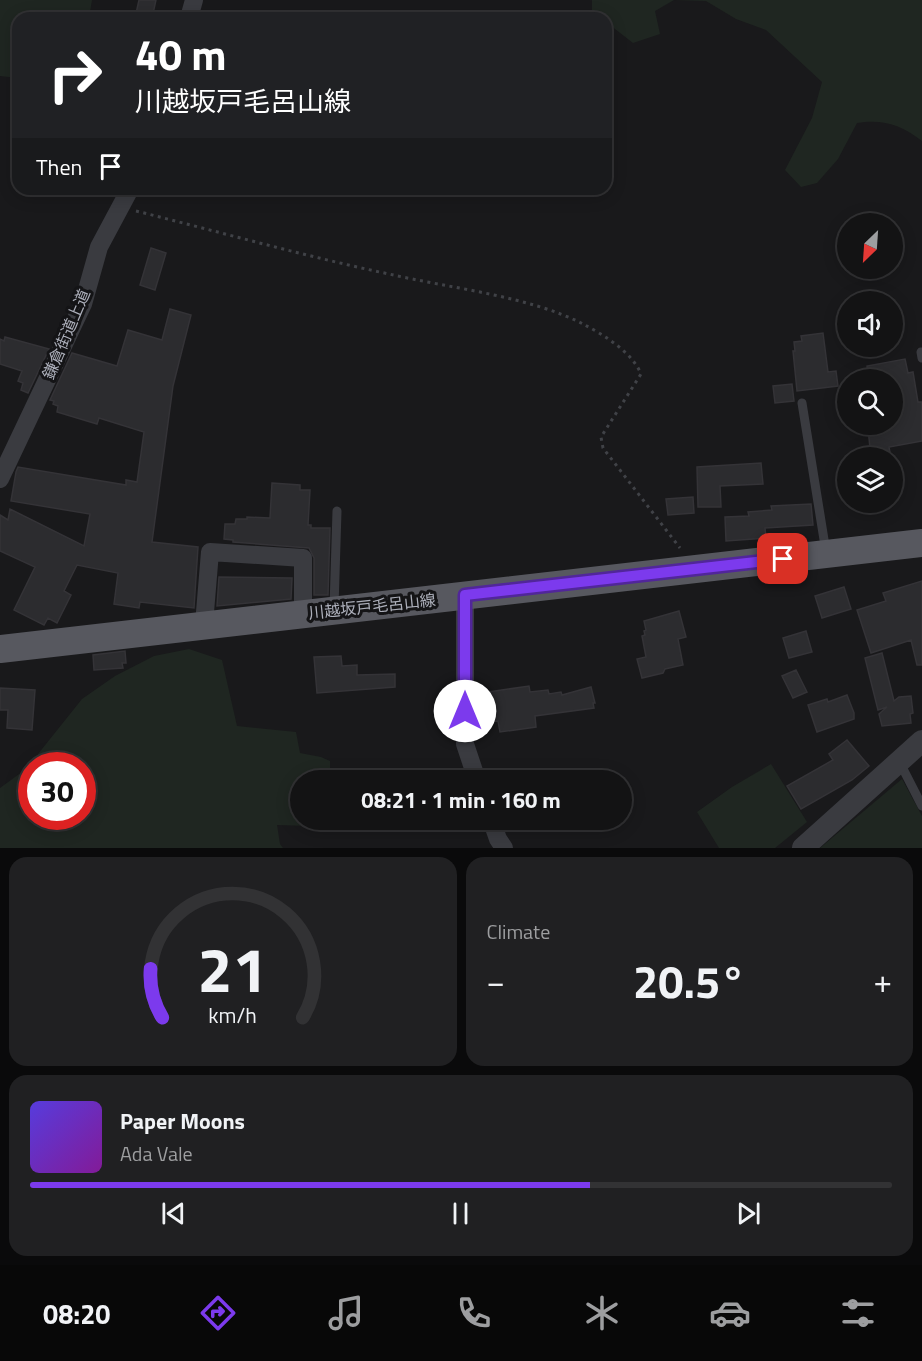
<!DOCTYPE html>
<meta charset="utf-8">
<style>
body{margin:0;font-family:"Titillium Web","Noto Sans JP",sans-serif;background:#202022;color:#f1f3f6;height:100vh;display:flex;flex-direction:column;font-size:22px;white-space:nowrap}
*{box-sizing:border-box;margin:0}
p{font-size:20px;color:#9d9ea0}
.icon{flex:none;width:33px;height:33px;fill:none;stroke:currentColor;stroke-width:2;stroke-linecap:round;stroke-linejoin:round}
.map{position:relative;height:848px;overflow:hidden}
.sheet{display:flex;flex-direction:column;gap:9px;padding:9px;background:#0a0a0b;flex:1}
.sheet>*{flex:none}
.banner{position:absolute;left:12px;top:12px;width:600px;height:183px;border-radius:18px;box-shadow:0 3px 15px #0003,0 0 0 2px #323234;background:#202124;color:#fff;overflow:hidden}
.needle{width:39px;rotate:205deg}
.tools{position:absolute;left:837px;top:213px;display:grid;gap:12px}
.tools a{display:grid;place-items:center;width:66px;height:66px;border-radius:50%;background:#131314;box-shadow:0 3px 15px #0003,0 0 0 2px #323234;font-size:30px}
.speed{position:absolute;left:18px;top:752px;display:flex;gap:12px;font-size:30px;font-weight:700;text-align:center}
.speed>*{display:grid;place-content:center;width:78px;height:78px;border-radius:50%;background:#131314;box-shadow:0 3px 15px #0003,0 0 0 2px #323234;line-height:1}
.speed .limit{border:9px solid #d22;background:#fff;color:#111}
.pin{position:absolute;display:grid;place-items:center;width:51px;height:51px;color:#fff;margin:-26px;border-radius:12px;box-shadow:0 3px 9px #0006}
.me{position:absolute;width:66px;margin:-33px;rotate:0deg;stroke-linejoin:round;filter:drop-shadow(0 0 4px #0008)}
.turn{display:flex;align-items:center;gap:21px;height:126px;padding:0 24px;font-size:27px}
.turn .icon{width:78px;height:78px;stroke-width:2.5}
.turn b{display:block;font-size:42px;line-height:51px}
.then{display:flex;align-items:center;height:57px;padding:0 24px;background:#0003;gap:12px;font-size:22px}
.big{font-size:45px;font-weight:700;line-height:1.1}
.sheet .card{flex:1;display:flex;flex-direction:column;justify-content:center;gap:9px;min-width:0;padding:0 21px;border-radius:18px;background:#202022}
.sheet .dial{align-items:center;gap:0}
.dial svg{height:156px;overflow:visible;fill:none;stroke:#323234;stroke-width:7;stroke-linecap:round;text-anchor:middle}
.dial text{fill:#f1f3f6;stroke:none}
.song{display:flex;align-items:center;gap:18px}
.cover{width:72px;height:72px;border-radius:9px;background:linear-gradient(135deg,hsl(250 70% 55%),hsl(290 70% 35%))}
.played{height:6px;border-radius:3px;background:linear-gradient(90deg,#7c3aed 65%,#323234 65%)}
.keys{display:flex;justify-content:space-around;direction:ltr}
.heat{display:flex;justify-content:space-between;align-items:center;font-size:33px;direction:ltr}
.sheet .tiles{flex:1;display:grid;gap:9px;grid-template-columns:1fr 1fr}
.card:last-child{grid-column:span 2}
.trip{position:absolute;left:290px;top:770px;width:342px;height:60px;border-radius:30px;background:#131314;box-shadow:0 3px 15px #0003,0 0 0 2px #323234;font-weight:700;line-height:60px;text-align:center}
.dock{display:flex;height:96px;justify-content:space-around;align-items:center;background:#080808;color:#9d9ea0}
.dock .icon{width:42px;height:42px}
.dock .selected{color:#7c3aed}
.dock b{font-size:27px;color:#f1f3f6}
.map>svg:first-child{display:block}
.green{fill:#1f2621;fill-rule:evenodd}
.building{fill:#2c2c2f;stroke:#343337;stroke-width:1.5}
.lines{fill:none;stroke-linecap:round;stroke-linejoin:round}
.path{stroke:#404247;stroke-width:3;stroke-dasharray:3 4.5;stroke-linecap:butt}
.service{stroke:#3a3b40;stroke-width:9}
.minor{stroke:#3a3b40;stroke-width:18}
.tertiary{stroke:#3a3b40;stroke-width:22}
.primary{stroke:#57585f;stroke-width:28}
.route-casing{stroke:#51269a;stroke-width:15}
.route{stroke:#7c3aed;stroke-width:10}
.labels{text-anchor:middle;stroke-width:6;stroke-linejoin:round;paint-order:stroke}
.street-label{font-size:16px;fill:#acafba;stroke:#141416}
</style>
<div class="map">
<svg width="922" height="848" viewBox="0 0 922 848">
<rect width="100%" height="100%" fill="#19191b"/>
<path class="green" d="M0,0h92l-3,18h-71v60l-18,-2z
M592,0h330v141c-21,-16 -38,-22 -65,-18l-19,36 -21,24 -16,4 -16,-17 27,-52 10,-36 -56,-52 -30,-11 -30,-18 -32,-1 -19,11 5,23 -27,9 -27,-21v-4h-4l-10,-8z
M189,649l33,11 15,66 59,6 4,21 21,4 9,4v19h-30v39h24l-14,7 -33,-1 3,19 3,4h-283v-60l26,-19 56,-70 33,-23 39,-20zM32,765h50v51h-50z
M771,764l36,58 -32,26h-56l-22,-36 35,-25z
M902,779l20,37v32h-102z"/>
<path class="building" d="M139,0h17l-4,18h-17z
M151,248l15,5 -11,37 -15,-5z
M170,309l21,6 -18,71 -21,156 46,5 -4,61 -54,-6 -1,6 -25,-4 4,-31 -41,-8 -13,26 7,4 -14,28 -9,-5 -4,7 -30,-15 21,-43 -35,-16v-36l8,5 2,-11 74,37 6,-32 -79,-13 5,-29 2,-5 108,18v-5l11,2 7,-50 -45,-14 -2,6 -40,-12 1,-6 -5,-2 1,-3 -4,-1 22,-47 45,13 11,-36 34,10z
M823,333l5,39 8,-1 2,15 -41,5 -4,-40h2l-1,-9 8,-1 -1,-5z
M5,337l44,12 -21,44 -7,-3 2,-7 -5,-2 4,-10 -22,-7v-25l4,2z
M905,359l3,14 5,-1 5,30h4v39l-33,6 2,11h-20l-3,-30 24,-4v-44h-23l-2,-14z
M792,384l2,17 -19,2 -2,-17z
M761,463l2,21 -43,2 1,21h-23l-1,-40z
M272,483l28,2v5h10l-2,35h3v3h19l-2,67h-14v-37l-5,-10 -76,-6v-2l-9,-1 1,-15h10l1,-5h11v-2l23,1z
M693,497l1,16 -26,2 -2,-16z
M811,504l2,21 -48,3 1,10 -40,3 -1,-24 24,-1 -1,-4 24,-2 -1,-4z
M219,577l73,1 -1,21 -74,7z
M922,581v84h-5l-6,-25 -40,13 -14,-43 29,-9 -3,-8z
M844,587l7,22 -29,9 -7,-22z
M679,611l7,26 -8,2 5,26 -18,4 -2,4 -21,5 -5,-19 9,-2 -4,-21 3,-1 -1,-4 2,-1 -2,-9z
M806,631l6,21 -23,6 -6,-20z
M125,651l1,12h-4l1,5 -29,2 -1,-15z
M882,653l12,48 5,-4 12,-1 2,17 -3,1 1,9 -29,3 -3,-12 8,-7 -9,3 -13,-52z
M341,656l1,10 15,-1v10l38,-1v13l-78,6 -3,-36z
M796,670l11,22 -14,6 -11,-22z
M529,686l1,6 18,-2 1,4 12,-2 1,3 29,-8 4,16h-2l1,5 -59,8 1,11 -36,5 -2,-11 -12,1 -4,-29z
M0,688l35,2 -3,40 -25,-2 1,-18h-8z
M847,695l7,18v6l-37,13 -9,-27 19,-6 1,3z
M847,740l22,26 -17,14 -51,29 -14,-23 46,-26 -4,-6z"/>
<g class="lines">
<path class="path" d="M136,211c84,21 168,45 253,63 60,14 140,22 194,50 21,11 49,28 58,50l-40,63 2,11 77,100"/>
<path class="service" d="M921,352l1,6
M802,403l24,149
M334,607l3,-96
M900,763l22,43"/>
<path class="minor" d="M189,18l5,-18
M0,479l83,-175 16,-57 31,-58
M465,595v149l12,36
M204,624l6,-72 93,6v55
M491,819l7,20 6,9"/>
<path class="tertiary" d="M803,848l119,-107"/>
<path class="primary" d="M0,649l922,-106"/>
</g>
<g class="lines">
<defs>
<path id="route" d="M465,711v-116l318,-36"/>
</defs>
<use href="#route" class="route-casing"/>
<use href="#route" class="route"/>
</g>
<g class="labels">
<g class="street-label">
<text transform="translate(66 334) rotate(-67)" y="6">鎌倉街道上道</text>
<text transform="translate(372 606) rotate(-6)" y="6">川越坂戸毛呂山線</text>
</g>
</g>
</svg>
<div class="tools">
<a><svg class="needle" viewBox="-14 -14 28 28"><path d="M0-13l5 13h-10z" fill="#e53935"/><path d="M0 13l5-13h-10z" fill="#9d9ea0"/></svg></a>
<a><svg class="icon" aria-label="sound" viewBox="0 0 24 24"><path d="M4 9h4l5-4v14l-5-4H4zM17 9q2 3 0 6"/></svg></a>
<a><svg class="icon" aria-label="search" viewBox="0 0 24 24"><circle cx="10" cy="10" r="6"/><path d="M15 15l6 6"/></svg></a>
<a><svg class="icon" aria-label="layers" viewBox="0 0 24 24"><path d="M12 4l9 5-9 5-9-5zM3 14l9 5 9-5"/></svg></a>
</div>
<div class="speed"><div class="limit">30</div></div>
<div class="pin" style="left:783px;top:559px;background:#d93025"><svg class="icon" aria-label="arrive" viewBox="0 0 24 24"><path d="M6 21V4h12l-3 4 3 4H6"/></svg></div>
<svg class="me" style="left:465px;top:711px" viewBox="-20 -20 40 40"><circle r="19" fill="#fff"/><path d="M0-13L10 11 0 6-10 11z" fill="#7c3aed"/></svg>
<div class="trip">08:21 · 1 min · 160 m</div>
<div class="banner">
<div class="turn"><svg class="icon" aria-label="right" viewBox="0 0 24 24"><path d="M7 20v-9h11M14 6l5 5-5 5"/></svg><div><b>40 m</b>川越坂戸毛呂山線</div></div>
<div class="then">Then<svg class="icon" aria-label="arrive" viewBox="0 0 24 24"><path d="M6 21V4h12l-3 4 3 4H6"/></svg></div>
</div>
</div>
<section class="sheet">
<div class="tiles">
<div class="card dial"><svg viewBox="0 0 100 80">
<path d="M14 69A42 42 0 1 1 86 69"/>
<path d="M14 69A42 42 0 0 1 8 44" stroke="#7c3aed"/>
<text x="50" y="56" font-size="32" font-weight="700">21</text>
<text x="50" y="72" font-size="11">km/h</text>
</svg></div>
<div class="card"><p>Climate</p>
<div class="heat"><a>−</a><b class="big">20.5°</b><a>+</a></div>
</div>
<div class="card">
<div class="song"><i class="cover"></i><div><b>Paper Moons</b><p>Ada Vale</p></div></div>
<div class="played"></div>
<div class="keys"><svg class="icon" aria-label="previous" viewBox="0 0 24 24"><path d="M18 5L8 12l10 7zM5 5v14"/></svg><svg class="icon" aria-label="pause" viewBox="0 0 24 24"><path d="M8 5v14M16 5v14"/></svg><svg class="icon" aria-label="next" viewBox="0 0 24 24"><path d="M6 5l10 7-10 7zM19 5v14"/></svg></div>
</div>
</div>
</section>
<nav class="dock">
<b>08:20</b>
<svg class="icon selected" aria-label="directions" viewBox="0 0 24 24"><path d="M12 3l9 9-9 9-9-9zM9 14v-3h6M13 9l2 2-2 2"/></svg>
<svg class="icon" aria-label="music" viewBox="0 0 24 24"><path d="M9 18V5l10-2v13"/><circle cx="6" cy="18" r="3"/><circle cx="16" cy="16" r="3"/></svg>
<svg class="icon" aria-label="phone" viewBox="0 0 24 24"><path d="M5 4h4l2 5-3 2q2 4 5 5l2-3 5 2v4C11 20 4 13 5 4z"/></svg>
<svg class="icon" aria-label="climate" viewBox="0 0 24 24"><path d="M12 3v18M4 7l16 10M4 17L20 7"/></svg>
<svg class="icon" aria-label="car" viewBox="0 0 24 24"><path d="M5 17H2v-5l4-1 3-4h7l3 4 3 1v5h-3M9 17h6M6 11h13"/><circle cx="7" cy="17" r="2"/><circle cx="17" cy="17" r="2"/></svg>
<svg class="icon" aria-label="filters" viewBox="0 0 24 24"><path d="M4 7h16M4 17h16"/><circle cx="9" cy="7" r="2"/><circle cx="15" cy="17" r="2"/></svg>
</nav>
